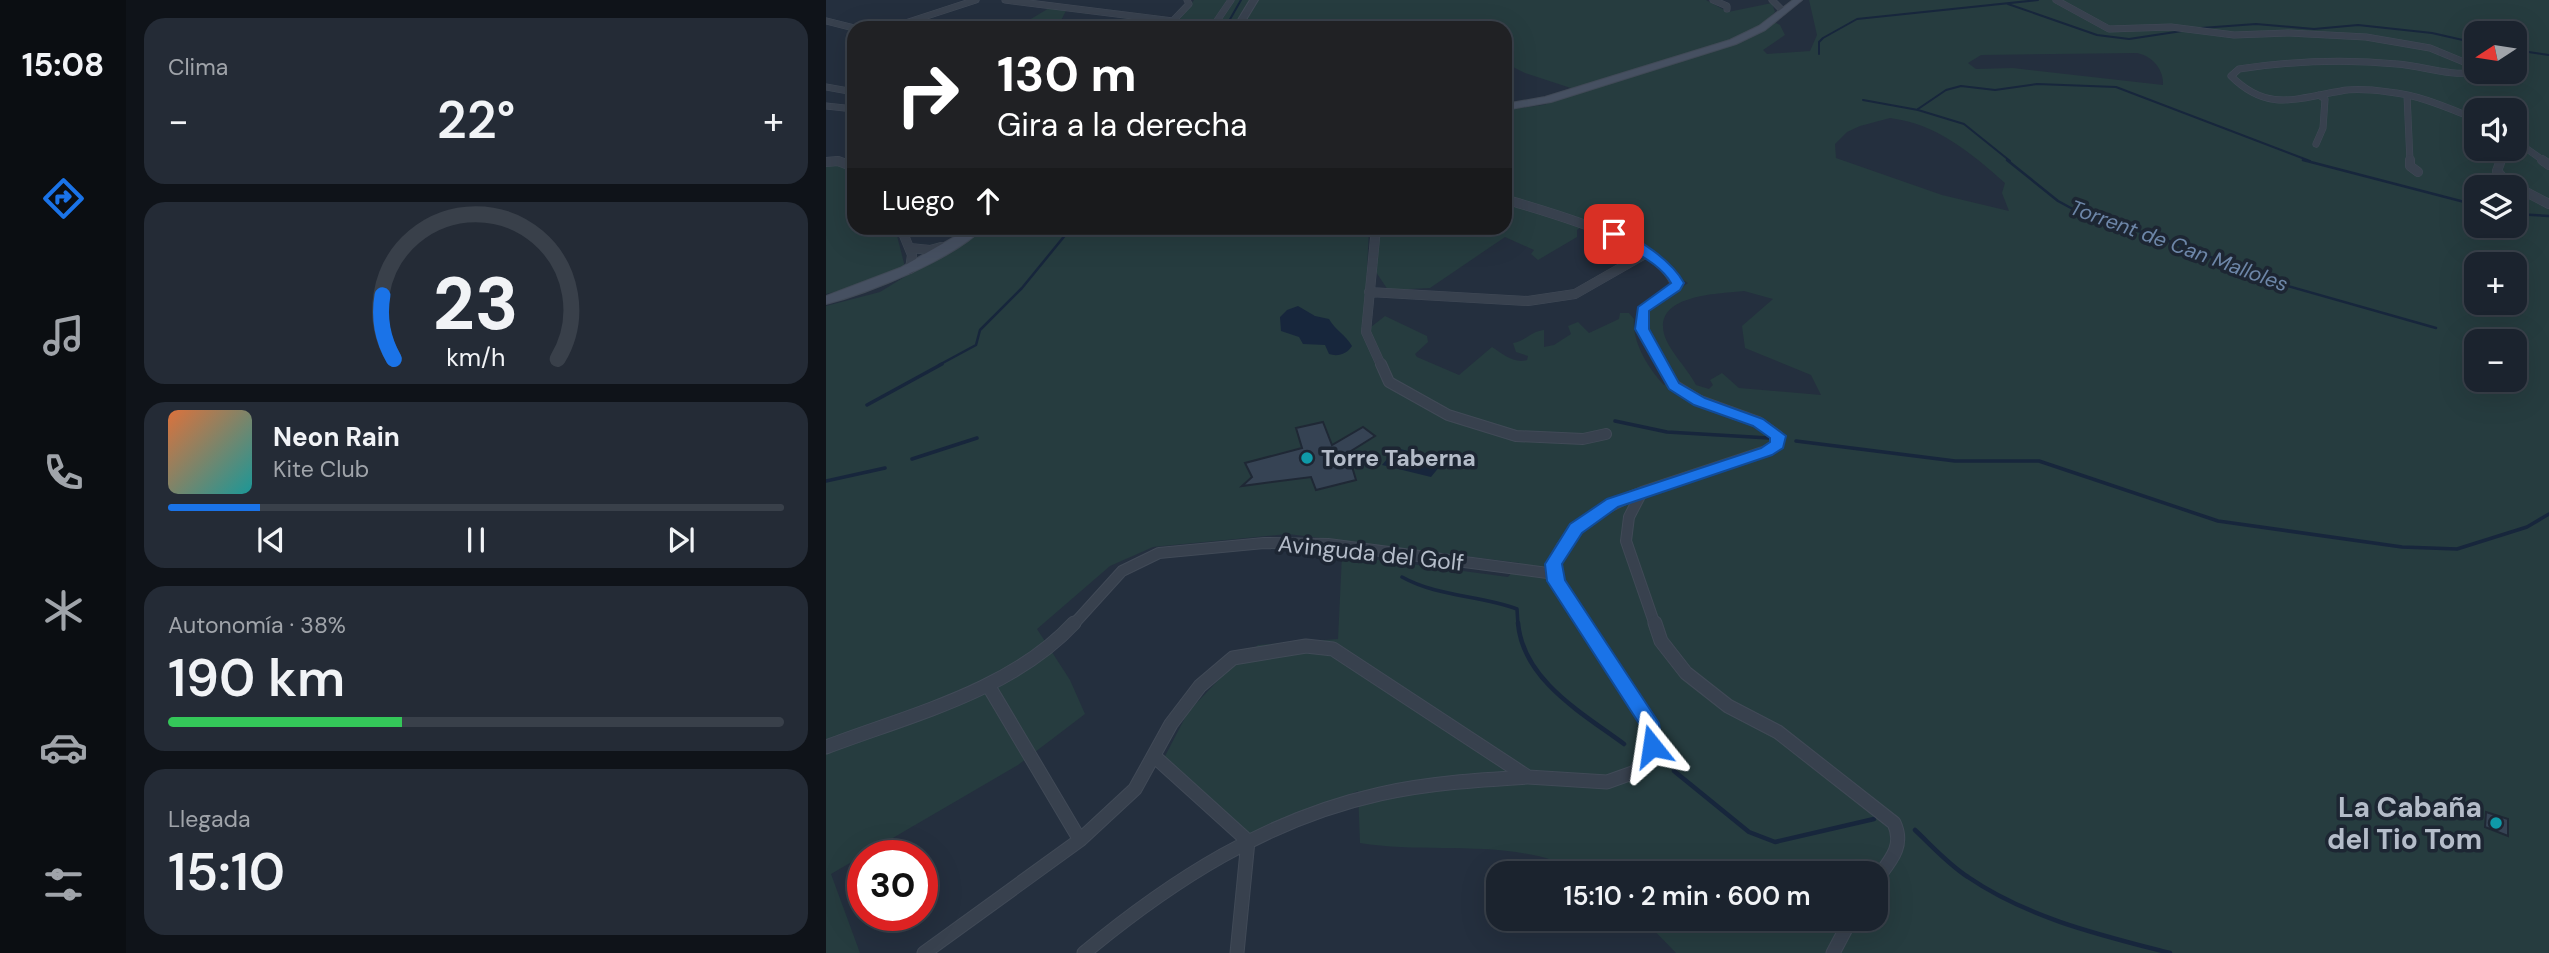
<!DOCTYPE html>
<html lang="es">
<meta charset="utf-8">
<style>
body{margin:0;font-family:"DM Sans",sans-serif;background:#242b36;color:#f1f3f6;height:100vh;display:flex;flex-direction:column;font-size:26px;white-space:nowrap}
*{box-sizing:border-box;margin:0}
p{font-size:23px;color:#a0a4aa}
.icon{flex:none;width:38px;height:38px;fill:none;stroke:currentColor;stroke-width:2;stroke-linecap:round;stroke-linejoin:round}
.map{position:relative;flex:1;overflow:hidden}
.sheet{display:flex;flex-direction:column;gap:18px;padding:18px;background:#0f1319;width:700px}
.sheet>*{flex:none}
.hud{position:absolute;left:21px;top:21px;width:665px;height:214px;border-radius:21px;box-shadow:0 7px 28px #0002,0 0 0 2px #39404a;background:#202124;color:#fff;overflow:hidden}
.needle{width:46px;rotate:258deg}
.buttons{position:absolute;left:1638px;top:21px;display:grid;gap:14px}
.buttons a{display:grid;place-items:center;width:63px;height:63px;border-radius:14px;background:#1b232e;box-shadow:0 7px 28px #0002,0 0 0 2px #39404a;font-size:35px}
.speed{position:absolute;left:21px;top:840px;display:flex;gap:14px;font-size:35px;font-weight:700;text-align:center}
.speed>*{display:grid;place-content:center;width:91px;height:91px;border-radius:50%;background:#1b232e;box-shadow:0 7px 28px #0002,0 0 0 2px #39404a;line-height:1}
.speed .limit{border:10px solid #d22;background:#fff;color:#111}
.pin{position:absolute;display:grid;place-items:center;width:60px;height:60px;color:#fff;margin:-30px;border-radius:14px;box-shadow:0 4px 10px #0006}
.me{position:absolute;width:77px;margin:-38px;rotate:345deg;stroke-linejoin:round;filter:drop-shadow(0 0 5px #0008)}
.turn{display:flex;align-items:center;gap:24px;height:147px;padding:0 35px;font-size:32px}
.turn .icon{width:91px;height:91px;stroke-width:2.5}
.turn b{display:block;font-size:49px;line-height:60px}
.then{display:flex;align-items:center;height:66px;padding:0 35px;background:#0003;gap:14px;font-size:26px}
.big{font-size:52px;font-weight:600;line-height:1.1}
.sheet .tile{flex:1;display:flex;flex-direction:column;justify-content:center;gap:10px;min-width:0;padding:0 24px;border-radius:21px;background:#242b36}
.sheet .dial{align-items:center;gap:0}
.dial svg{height:182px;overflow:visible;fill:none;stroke:#39404a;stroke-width:7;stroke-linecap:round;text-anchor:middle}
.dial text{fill:#f1f3f6;stroke:none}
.song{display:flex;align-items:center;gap:21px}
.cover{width:84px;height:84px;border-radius:10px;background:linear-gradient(135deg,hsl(20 70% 55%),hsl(180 70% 35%))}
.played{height:7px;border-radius:4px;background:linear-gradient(90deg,#1a73e8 15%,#39404a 15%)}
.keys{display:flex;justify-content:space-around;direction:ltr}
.heat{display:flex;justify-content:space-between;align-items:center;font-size:38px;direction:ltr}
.charge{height:10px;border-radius:5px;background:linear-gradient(90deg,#34c759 38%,#39404a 0)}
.trip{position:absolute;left:660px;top:861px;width:402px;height:70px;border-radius:21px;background:#1b232e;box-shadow:0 7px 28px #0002,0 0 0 2px #39404a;font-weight:600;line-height:70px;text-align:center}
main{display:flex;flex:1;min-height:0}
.dock{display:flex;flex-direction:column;width:126px;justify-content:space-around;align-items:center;background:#0b0e12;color:#a0a4aa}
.dock .icon{width:49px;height:49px}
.dock .selected{color:#1a73e8}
.dock b{font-size:32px;color:#f1f3f6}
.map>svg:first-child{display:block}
.green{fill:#263c3f;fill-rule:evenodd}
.water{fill:#17263c}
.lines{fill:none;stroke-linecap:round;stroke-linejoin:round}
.stream-far3{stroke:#17263c;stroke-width:2}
.stream-far2{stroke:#17263c;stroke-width:2.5}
.stream-far1{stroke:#17263c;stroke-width:3.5}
.stream{stroke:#17263c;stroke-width:4.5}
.building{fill:#364354;stroke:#1f2835;stroke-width:2}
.minor-far3-casing{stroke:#414a57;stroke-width:7}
.minor-far2-casing{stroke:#414a57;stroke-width:10}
.minor-far1-casing{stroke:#414a57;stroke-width:12}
.minor-casing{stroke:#414a57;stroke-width:15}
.tertiary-casing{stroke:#414a57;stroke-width:2}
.secondary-casing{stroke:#414a57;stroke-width:2}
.minor-far3{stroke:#38414e;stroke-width:6}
.minor-far2{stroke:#38414e;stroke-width:9}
.minor-far1{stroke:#38414e;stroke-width:10}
.minor{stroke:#38414e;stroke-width:13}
.tertiary{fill:#38414e;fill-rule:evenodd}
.secondary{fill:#465061;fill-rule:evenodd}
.route{fill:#1a73e8;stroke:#114b97;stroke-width:2}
.culture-dot{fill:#0f9aa8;stroke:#1d2633;stroke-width:2.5}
.labels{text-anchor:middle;stroke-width:7;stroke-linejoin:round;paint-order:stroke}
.far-water-label{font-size:21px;font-style:italic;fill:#6d86a8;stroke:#1d2633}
.poi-label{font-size:23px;font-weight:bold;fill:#b4bcc9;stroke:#1d2633;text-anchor:start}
.street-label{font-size:23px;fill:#b4bcc9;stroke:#1d2633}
.near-poi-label{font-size:28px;font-weight:bold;fill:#b4bcc9;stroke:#1d2633;text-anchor:end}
</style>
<main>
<nav class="dock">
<b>15:08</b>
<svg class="icon selected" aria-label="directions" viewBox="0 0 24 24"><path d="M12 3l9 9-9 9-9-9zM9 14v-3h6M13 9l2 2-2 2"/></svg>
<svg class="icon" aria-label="music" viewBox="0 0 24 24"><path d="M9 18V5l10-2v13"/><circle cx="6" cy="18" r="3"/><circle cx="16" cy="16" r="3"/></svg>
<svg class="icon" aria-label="phone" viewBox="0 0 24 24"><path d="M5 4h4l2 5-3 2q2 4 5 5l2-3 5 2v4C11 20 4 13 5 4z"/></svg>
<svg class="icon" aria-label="climate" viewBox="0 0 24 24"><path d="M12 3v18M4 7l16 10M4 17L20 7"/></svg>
<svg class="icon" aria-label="car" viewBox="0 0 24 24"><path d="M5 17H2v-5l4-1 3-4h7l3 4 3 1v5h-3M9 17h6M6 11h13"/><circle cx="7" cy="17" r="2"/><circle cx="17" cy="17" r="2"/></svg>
<svg class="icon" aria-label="filters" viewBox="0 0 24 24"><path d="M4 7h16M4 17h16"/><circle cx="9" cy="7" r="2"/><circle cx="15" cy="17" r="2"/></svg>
</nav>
<section class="sheet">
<div class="tile"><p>Clima</p>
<div class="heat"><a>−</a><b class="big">22°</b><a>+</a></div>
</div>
<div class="tile dial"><svg viewBox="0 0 100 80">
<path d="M14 69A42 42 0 1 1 86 69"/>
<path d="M14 69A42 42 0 0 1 9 41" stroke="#1a73e8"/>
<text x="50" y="56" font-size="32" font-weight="700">23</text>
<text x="50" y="72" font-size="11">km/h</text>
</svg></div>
<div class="tile">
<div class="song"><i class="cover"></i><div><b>Neon Rain</b><p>Kite Club</p></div></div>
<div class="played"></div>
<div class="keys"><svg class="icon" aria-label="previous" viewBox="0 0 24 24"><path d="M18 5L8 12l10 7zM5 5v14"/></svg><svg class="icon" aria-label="pause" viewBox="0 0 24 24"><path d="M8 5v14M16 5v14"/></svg><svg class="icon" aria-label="next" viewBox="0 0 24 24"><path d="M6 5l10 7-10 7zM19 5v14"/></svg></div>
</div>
<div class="tile"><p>Autonomía · 38%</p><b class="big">190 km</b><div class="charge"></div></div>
<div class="tile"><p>Llegada</p><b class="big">15:10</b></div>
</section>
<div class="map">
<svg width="1723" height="953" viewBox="0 0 1723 953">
<rect width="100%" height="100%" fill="#242f3e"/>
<path class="green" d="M368,0h33l-18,28h-36z
M407,0h473l22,12 44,-9 3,9 -7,7 12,6 5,10 -22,15 4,4 43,-3 7,-16 -8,-35h740v953h-873l-33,-34h233v-46h-294c-65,-37 -150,-18 -222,-30l-2,-52 -109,43 -86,-74 25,-48 38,-40 32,-27 80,-6 4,-84 166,22 12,-14 -232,-29 -135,13 -43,19 -73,63 33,51 15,34 -67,51 -187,109 29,79h-34v-647l54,-14 104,-64h385l-3,63h8l-3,36 14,-11 42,20 1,6 -13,12 2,3 42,18 33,-28c11,7 22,17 35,13l1,-4 -12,-4 -3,-9c12,-2 19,-12 31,-13v17l10,-2 17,-11 -3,-8 10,-4 11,11 30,-14 1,-6h9l5,6c-2,23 14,49 30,66l10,-6 -27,-49v-19l41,-28 -100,-62 -11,9v7l-39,23 -7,-6 3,-4 -29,-13 -75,51 -42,2 -12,-18 3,-44h126v-118l38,-5 40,-13 -58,-19 -20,-10v-35h-238l-1,-6h-19l-5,6h-26zM1650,33h39v39h-39zM1311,53c15,3 27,16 26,32l-150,-17 -37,1 -8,-6 13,-8zM1650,110h39v39h-39zM1064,118c47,6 80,34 115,65l-3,10 7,18 -67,-16 -106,-37 -1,-14 12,-12 13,-6zM1650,187h39v39h-39zM1650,264h39v39h-39zM918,291l29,8 -31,27 3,22 66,27 10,20 -82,-7 -17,-15 -12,7 3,5 -4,4 -13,-4c-8,-16 -27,-34 -32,-51 -10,-40 55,-40 80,-43zM1650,341h39v39h-39z
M225,7l16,2 -9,17 -34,-3z
M0,165h12l16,8v55h41l10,39 -53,21 -26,6z"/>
<path class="water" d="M472,306l17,10 14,3c6,11 17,16 23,27 -5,8 -14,11 -23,8l-4,-9 -22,-1 -4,-7 -18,-6 -1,-14 7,-7z
M570,448l49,12 -14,17 -49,-12z"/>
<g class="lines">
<path class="stream-far3" d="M1182,4l89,31 32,4 53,-8
M399,28l16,-28
M1375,28l55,-4 58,5 44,-4 74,8 44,10
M1689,50l34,5
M993,54v-12l4,-4 34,-19 181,-19
M1037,100l55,10 46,14 46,37
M1092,109l28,-19 15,-4 34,4 42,-6 79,3 194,74"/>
<path class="stream-far2" d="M1181,160l51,41 24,13 76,23 126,48 152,43
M1477,160l173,45
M1689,214l34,2
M113,365l37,-20 4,-15 42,-42 49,-60"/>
<path class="stream-far1" d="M41,405l75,-41
M789,421l52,11 102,6
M970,441l159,20h84l179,60 184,26 55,2 70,-22 22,-13
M86,459l65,-21
M0,481l59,-13
M576,577c36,20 77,18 115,32l1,16"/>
<path class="stream" d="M692,623c5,57 64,90 106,121
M848,771l75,61 26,10 99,-23
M1089,830c17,16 33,34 53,47 60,41 132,58 202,76"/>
</g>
<path class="building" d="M497,422l9,23 31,-18 12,9 -27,17 8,27 -40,10 -5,-13 -69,9 10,-9 -7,-14 57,-15 -6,-20z
M1660,812l22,7v17l-23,-9z"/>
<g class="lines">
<defs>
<path id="minor-far3" d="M179,0l168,21
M887,0l14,6v3
M946,0l11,11
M1230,0l53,29 62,-2 63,8 55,-2 77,4 64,11 46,19
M0,21l28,7
M64,28l86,-28
M340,28l23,-24 -2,-4
M386,28l19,-28
M0,87l28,5
M1581,95l3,66
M0,106l28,3
M1650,119c-28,-11 -56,-24 -87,-27 -15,-2 -34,-4 -48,-1 -44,7 -73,22 -110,-15l8,-7c53,-8 105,-10 158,-5 27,2 53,13 81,8
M1691,142l27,19
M1490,144l7,-16 2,-29 -6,-4
M7,161h6
M1675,161l20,-17"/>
<path id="minor-far2" d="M1584,160v6l8,6
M1675,160l-4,11 10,11 42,22
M1716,160l7,5
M0,162l12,-1 16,6
M679,199c43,14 158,42 171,88l-33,22 -1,20 21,36
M75,228l11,27 -2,14
M550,228l-10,104 15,33
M84,248l20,2 11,-3
M543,292l159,9 47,-7 70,-40"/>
<path id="minor-far1" d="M555,364l8,18 59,33 68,21 67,3 23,-5
M247,625l49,-54 37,-18 105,-10 64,1 227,30
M758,625c-8,-14 -25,-31 -28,-47 -10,-42 54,-74 86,-86
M829,625l-29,-84 3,-24 13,-25 124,-41 11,-7 1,-8 -20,-14 -58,-21 -26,-16 -12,-21"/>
<path id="minor" d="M829,623l6,18 25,32 42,33 50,26 116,91c11,23 -4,38 -18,57
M162,685l92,155
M0,747c84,-32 185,-56 248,-124
M328,756l94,85 -11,112
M98,953l156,-113 55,-51 36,-65 29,-38 33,-28 73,-12 27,3 195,128 79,5 28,-10 17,-26 -3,-23 -66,-100
M258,953c88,-73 183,-134 296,-159 49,-11 99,-14 148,-17
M1007,953l18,-34"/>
<path id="tertiary" d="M424,0h8l-17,28h-8z"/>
<path id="secondary" d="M967,0h9l-37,30 -29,14 -185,58 -46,8v-6l40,-7 185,-57 29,-14z
M144,228h13c-30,31 -114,65 -157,76v-8l74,-28z"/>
</defs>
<use href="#minor-far3" class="minor-far3-casing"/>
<use href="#minor-far2" class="minor-far2-casing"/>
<use href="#minor-far1" class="minor-far1-casing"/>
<use href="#minor" class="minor-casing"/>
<use href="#tertiary" class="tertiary-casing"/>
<use href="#secondary" class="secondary-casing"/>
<use href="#minor-far3" class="minor-far3"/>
<use href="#minor-far2" class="minor-far2"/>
<use href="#minor-far1" class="minor-far1"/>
<use href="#minor" class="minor"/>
<use href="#tertiary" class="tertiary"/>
<use href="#secondary" class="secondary"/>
</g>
<path class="route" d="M788,230c24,7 58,31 70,53l-4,7 -31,21v18l30,54 26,15 58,21 23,17 -3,12 -11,7 -154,52 -36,26 -20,31 3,16 94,143 3,23 -3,6h-14l-5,-27 -93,-144 -2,-17 25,-40 37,-25 154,-51 9,-6v-4l-17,-12 -59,-21 -25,-16 -34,-60 3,-22 33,-24c-13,-23 -45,-33 -63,-49z"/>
<g class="culture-dot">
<circle cx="481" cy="458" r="7"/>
<circle cx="1670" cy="823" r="7"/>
</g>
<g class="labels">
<g class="far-water-label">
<text transform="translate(1353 246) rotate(20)" y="7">Torrent de Can Malloles</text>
</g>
<g class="poi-label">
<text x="495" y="466">Torre Taberna</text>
</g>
<g class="street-label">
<text transform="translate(545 553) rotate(6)" y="8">Avinguda del Golf</text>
</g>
<g class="near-poi-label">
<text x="1656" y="817">La Cabaña<tspan x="1656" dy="32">del Tio Tom</tspan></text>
</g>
</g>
</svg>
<div class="buttons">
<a><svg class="needle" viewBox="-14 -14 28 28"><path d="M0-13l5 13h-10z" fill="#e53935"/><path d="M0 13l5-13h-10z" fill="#a0a4aa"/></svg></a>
<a><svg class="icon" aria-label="sound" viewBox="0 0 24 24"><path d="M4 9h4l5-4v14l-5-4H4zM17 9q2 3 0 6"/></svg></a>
<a><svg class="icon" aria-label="layers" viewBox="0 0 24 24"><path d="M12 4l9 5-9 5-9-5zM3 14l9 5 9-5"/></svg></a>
<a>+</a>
<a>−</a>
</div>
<div class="speed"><div class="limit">30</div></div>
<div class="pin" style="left:788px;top:234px;background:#d93025"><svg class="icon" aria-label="arrive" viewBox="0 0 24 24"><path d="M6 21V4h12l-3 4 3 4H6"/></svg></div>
<svg class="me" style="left:826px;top:746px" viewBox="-20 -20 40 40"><path d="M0-17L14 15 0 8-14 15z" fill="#1a73e8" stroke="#fff" stroke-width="4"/></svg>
<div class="trip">15:10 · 2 min · 600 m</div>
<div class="hud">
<div class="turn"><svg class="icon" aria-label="right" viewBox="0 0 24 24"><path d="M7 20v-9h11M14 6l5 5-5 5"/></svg><div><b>130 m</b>Gira a la derecha</div></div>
<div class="then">Luego<svg class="icon" aria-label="ahead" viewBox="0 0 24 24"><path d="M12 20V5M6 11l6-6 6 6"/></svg></div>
</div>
</div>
</main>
